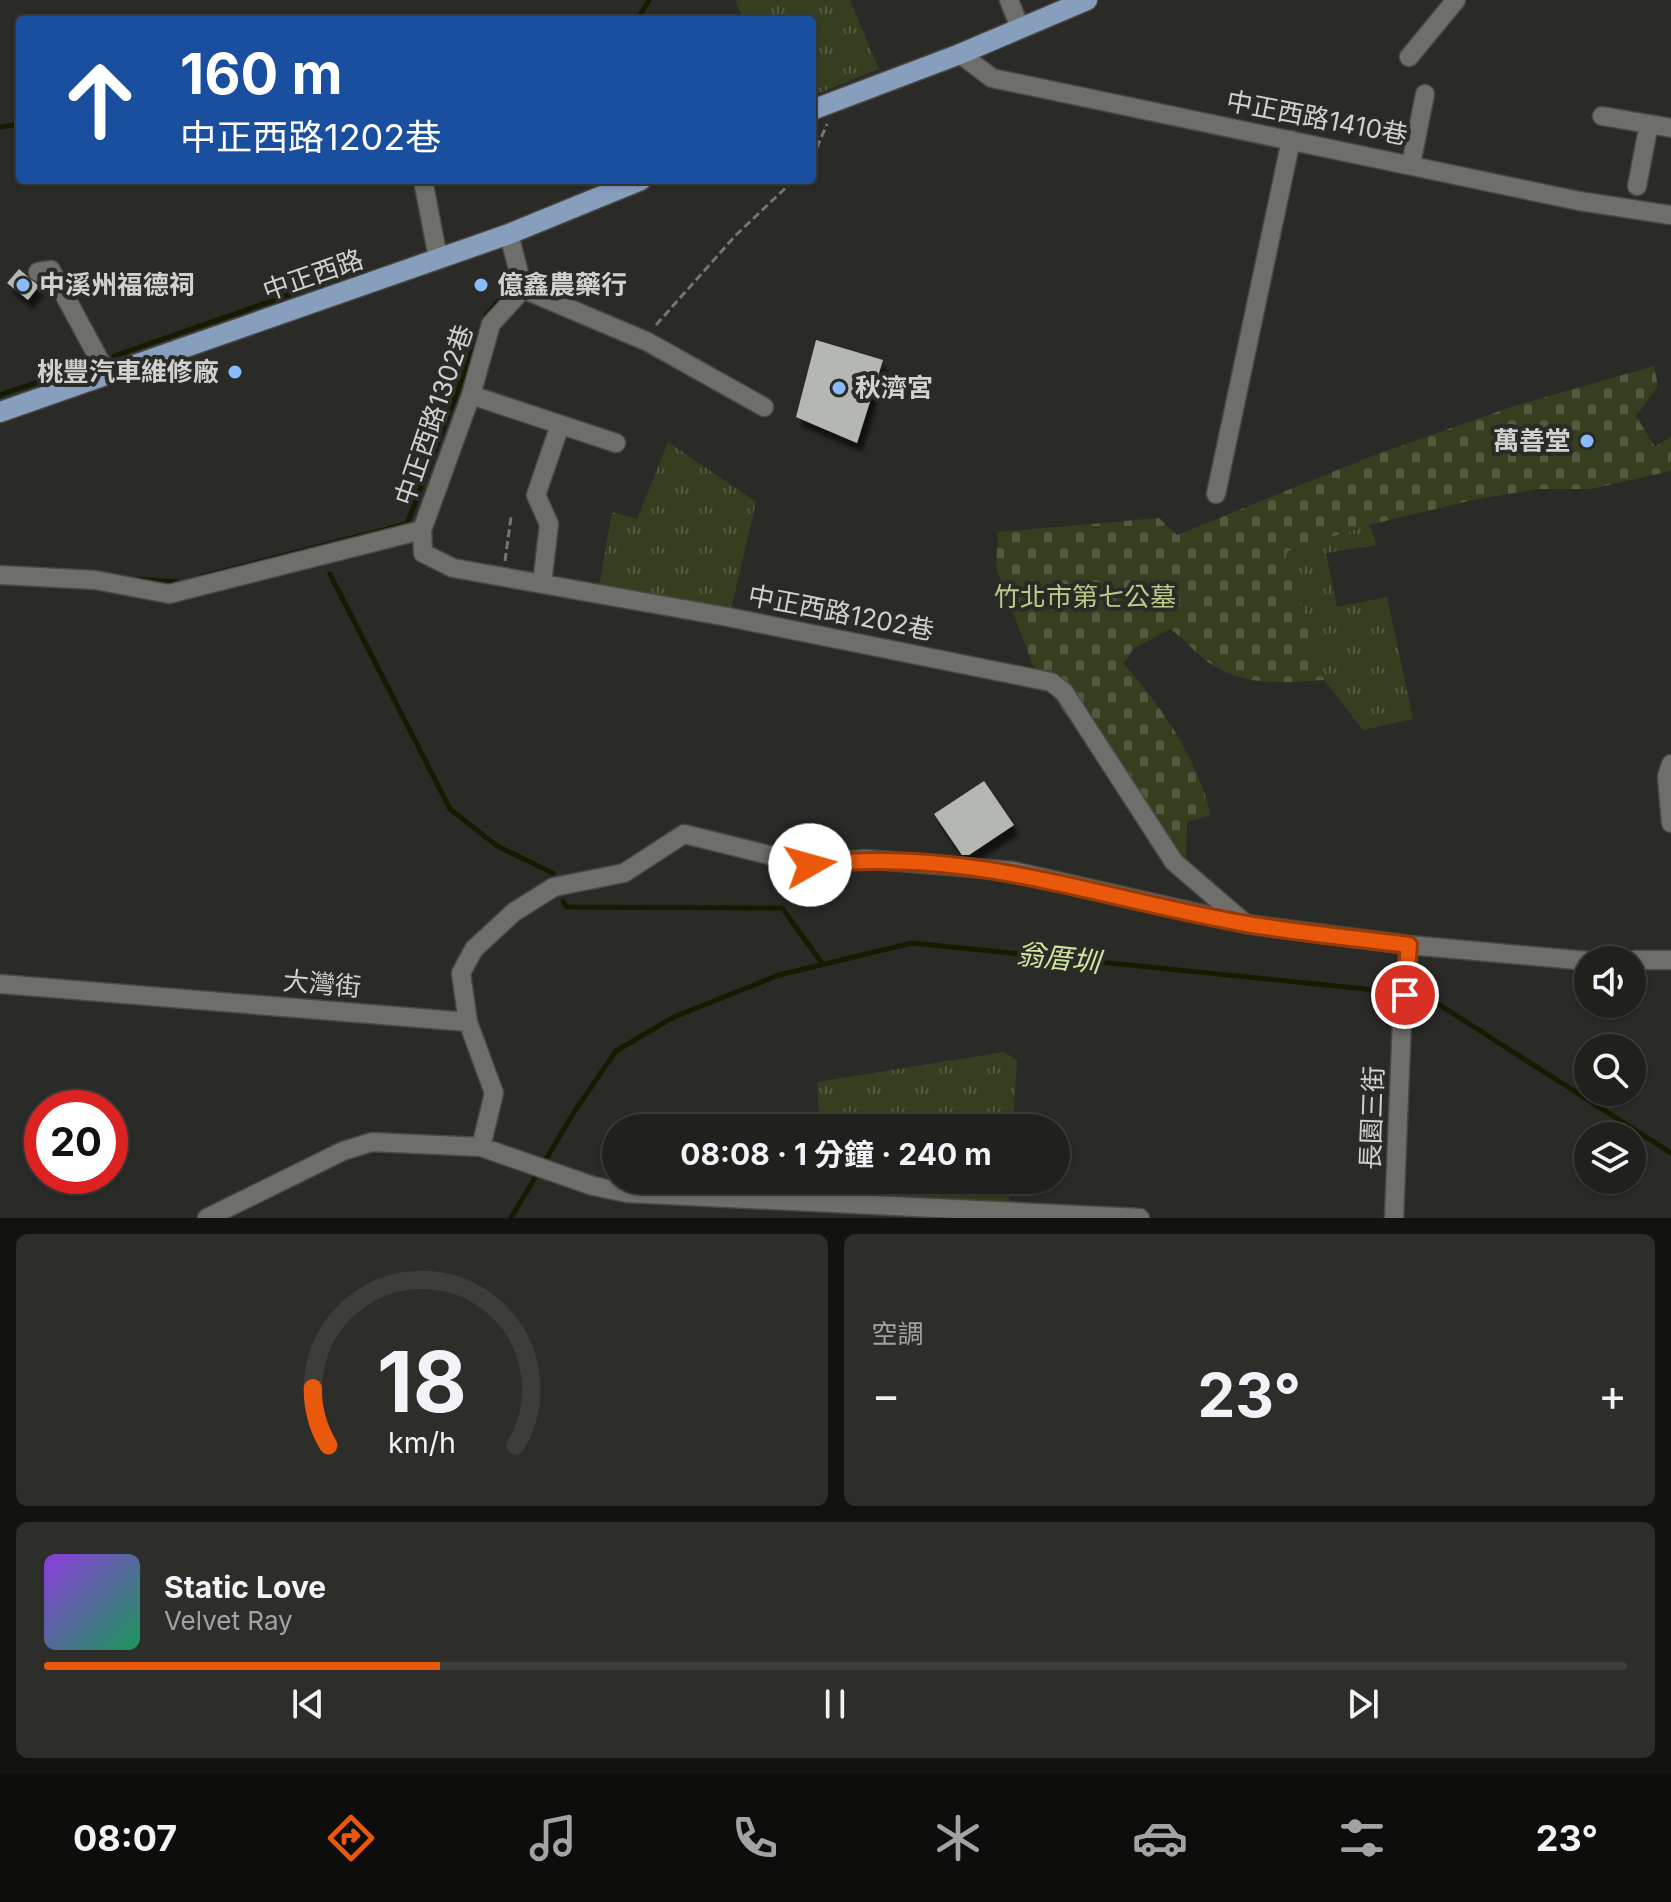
<!DOCTYPE html>
<html lang="zh-TW">
<meta charset="utf-8">
<style>
body{margin:0;font-family:Inter,"Noto Sans TC",sans-serif;background:#2d2d2a;color:#f1f3f6;height:100vh;display:flex;flex-direction:column;font-size:30px;white-space:nowrap}
*{box-sizing:border-box;margin:0}
p{font-size:26px;color:#a2a3a4}
.icon{flex:none;width:44px;height:44px;fill:none;stroke:currentColor;stroke-width:2;stroke-linecap:round;stroke-linejoin:round}
.map{position:relative;height:1218px;overflow:hidden}
.drawer{display:flex;flex-direction:column;gap:16px;padding:16px;background:#121210;flex:1}
.drawer>*{flex:none}
.banner{position:absolute;left:16px;top:16px;width:800px;height:168px;border-radius:8px;box-shadow:0 2px 6px #0004,0 0 0 2px #3d3e3b;background:#1a4fa0;color:#fff;overflow:hidden}
.controls{position:absolute;left:1574px;top:946px;display:grid;gap:16px}
.controls a{display:grid;place-items:center;width:72px;height:72px;border-radius:50%;background:#20201d;box-shadow:0 2px 6px #0004,0 0 0 2px #3d3e3b;font-size:40px}
.speed{position:absolute;left:24px;top:1090px;display:flex;gap:16px;font-size:40px;font-weight:700;text-align:center}
.speed>*{display:grid;place-content:center;width:104px;height:104px;border-radius:50%;background:#20201d;box-shadow:0 2px 6px #0004,0 0 0 2px #3d3e3b;line-height:1}
.speed .limit{border:12px solid #d22;background:#fff;color:#111}
.pin{position:absolute;display:grid;place-items:center;width:68px;height:68px;color:#fff;margin:-34px;border:4px solid #fff;border-radius:50%;box-shadow:0 2px 8px #0007}
.me{position:absolute;width:88px;margin:-44px;rotate:83deg;stroke-linejoin:round;filter:drop-shadow(0 0 6px #0008)}
.turn{display:flex;align-items:center;gap:28px;height:168px;padding:0 32px;font-size:36px}
.turn .icon{width:104px;height:104px;stroke-width:2.5}
.turn b{display:block;font-size:56px;line-height:68px}
.big{font-size:60px;font-weight:700;line-height:1.1}
.drawer .widget{flex:1;display:flex;flex-direction:column;justify-content:center;gap:12px;min-width:0;padding:0 28px;border-radius:12px;background:#2d2d2a}
.drawer .dial{align-items:center;gap:0}
.dial svg{height:208px;overflow:visible;fill:none;stroke:#3d3e3b;stroke-width:7;stroke-linecap:round;text-anchor:middle}
.dial text{fill:#f1f3f6;stroke:none}
.song{display:flex;align-items:center;gap:24px}
.cover{width:96px;height:96px;border-radius:12px;background:linear-gradient(135deg,hsl(270 70% 55%),hsl(150 70% 35%))}
.played{height:8px;border-radius:4px;background:linear-gradient(90deg,#ea580c 25%,#3d3e3b 25%)}
.keys{display:flex;justify-content:space-around;direction:ltr}
.heat{display:flex;justify-content:space-between;align-items:center;font-size:44px;direction:ltr}
.drawer .tiles{flex:1;display:grid;gap:16px;grid-template-columns:1fr 1fr}
.widget:last-child{grid-column:span 2}
.trip{position:absolute;left:602px;top:1114px;width:468px;height:80px;border-radius:40px;background:#20201d;box-shadow:0 2px 6px #0004,0 0 0 2px #3d3e3b;font-weight:700;line-height:80px;text-align:center}
.menu{display:flex;height:128px;justify-content:space-around;align-items:center;background:#0d0d0c;color:#a2a3a4}
.menu .icon{width:56px;height:56px}
.menu .selected{color:#ea580c}
.menu b{font-size:36px;color:#f1f3f6}
.map>svg:first-child{display:block}
.grass{fill:url(#grass-tufts)}
.cemetery{fill:url(#cemetery-stones)}
.lines{fill:none;stroke-linecap:round;stroke-linejoin:round}
.stream{stroke:#141b00;stroke-width:5}
.building{fill:#b5b7b2;filter:url(#shadow)}
.minor-casing{stroke:#484945;stroke-width:21}
.major-casing{stroke:#484945;stroke-width:23}
.path{stroke:#757672;stroke-width:3;stroke-dasharray:8 4;stroke-linecap:butt}
.minor{stroke:#6e6f6a;stroke-width:18}
.major{stroke:#879fbd;stroke-width:20}
.route-casing{stroke:#983908;stroke-width:20}
.route{stroke:#ea580c;stroke-width:14}
.poi-dot{fill:#88bafc;stroke:#2a2b27;stroke-width:3}
.labels{text-anchor:middle;stroke-width:8;stroke-linejoin:round;paint-order:stroke}
.street-label{font-size:26px;fill:#d1d2cf;stroke:#2a2b27}
.poi-label{font-size:26px;font-weight:bold;fill:#d1d2cf;stroke:#2a2b27;text-anchor:start}
.park-label{font-size:26px;fill:#b8cc87;stroke:#2a2b27}
.water-label{font-size:28px;font-style:italic;fill:#d0e59f;stroke:#2a2b27}
</style>
<div class="map">
<svg width="1671" height="1218" viewBox="0 0 1671 1218">
<defs>
<pattern id="grass-tufts" width="24" height="20" patternUnits="userSpaceOnUse" patternTransform="scale(2)"><rect width="24" height="20" fill="#353e1e"/><path d="M3 7l-1-3M5 7V3M7 7l1-3M15 17l-1-3M17 17v-4M19 17l1-3" fill="none" stroke="#51593e"/></pattern>
<pattern id="cemetery-stones" width="16" height="16" patternUnits="userSpaceOnUse" patternTransform="scale(2)"><rect width="16" height="16" fill="#353e1e"/><path d="M2 7V4a2 2 0 0 1 4 0v3zM10 15v-3a2 2 0 0 1 4 0v3z" fill="#51593e"/></pattern>
<filter id="shadow"><feDropShadow dx="5" dy="9" stdDeviation="2" flood-color="#0009"/></filter>
</defs>
<rect width="100%" height="100%" fill="#2a2b27"/>
<path class="grass" d="M735,0h115l29,69 -67,27v-76h-68z
M668,442l88,60 -26,112 -132,-21 14,-81 25,7z
M1369,525l8,20 -51,8 11,54 50,-10 26,122 -50,11 -39,-50 -39,-128z
M1004,1052l13,8 -4,68h-193l-3,-46z
M824,1180h187l-2,26 -183,-9z"/>
<path class="cemetery" d="M1654,366l4,20 -22,30 19,31 16,-10v34l-80,18h-53l-65,11 -104,25 -84,27 39,128c-41,3 -81,7 -116,-18 -14,-10 -23,-23 -38,-33l-37,20 -9,15c38,43 73,94 87,151l-24,7 -1,40 -100,-119 -50,-70 -40,-105 2,-36 161,-14 18,17 195,-79 139,-49z"/>
<g class="lines">
<path class="stream" d="M637,20l12,-20
M0,127l20,-3
M486,316l27,-33
M114,356l175,-61
M0,395l85,-29
M330,574l120,235 47,37 56,27
M200,577l207,-53 71,-187
M137,579l41,3
M563,901l3,6 216,1 40,55
M511,1218l63,-106 42,-61 58,-34 105,-42 133,-32 512,52 247,158"/>
</g>
<path class="building" d="M19,269l20,17 -11,14 -21,-17z
M816,340l67,20 -26,83 -61,-26z
M984,781l30,44 -45,30h-7l-28,-41z"/>
<g class="lines">
<defs>
<path id="minor" d="M1009,0l11,28
M960,54l32,24 587,123 92,14
M1409,57l47,-57
M1602,116l69,12
M1411,164l14,-70
M423,180l15,78
M1637,186l12,-62
M509,234l14,55 -32,35 -20,71 -49,135 1,23 30,15 275,49 323,65 13,10 110,170 72,62
M38,272l13,-2 56,104
M523,289l125,53 116,65
M471,395l145,48
M1216,494l75,-354
M0,575l95,5 74,14 253,-64
M542,584l7,-60 -13,-29 24,-70
M1671,764l-4,13 4,46
M1632,960h39
M0,984l468,38 26,71 -13,54
M468,1022l-7,-49 13,-24 40,-37 40,-25 70,-14 60,-39 126,31 54,-6 149,12 233,53 163,21 179,16
M207,1218l136,-67 29,-9 109,5 112,39 34,7 513,25
M1394,1218l8,-198 7,-75"/>
<path id="major" d="M812,110l148,-56 127,-54
M0,412l509,-178 132,-54"/>
</defs>
<use href="#minor" class="minor-casing"/>
<use href="#major" class="major-casing"/>
<path class="path" d="M812,159l15,-35
M656,325l80,-90 58,-55
M505,561l6,-44"/>
<use href="#minor" class="minor"/>
<use href="#major" class="major"/>
</g>
<g class="lines">
<defs>
<path id="route" d="M810,865c158,-19 286,33 437,59 53,9 108,14 162,21l-4,50"/>
</defs>
<use href="#route" class="route-casing"/>
<use href="#route" class="route"/>
</g>
<g class="poi-dot">
<circle cx="23" cy="285" r="8"/>
<circle cx="481" cy="285" r="8"/>
<circle cx="235" cy="372" r="8"/>
<circle cx="839" cy="388" r="8"/>
<circle cx="1587" cy="441" r="8"/>
</g>
<g class="labels">
<g class="street-label">
<text transform="translate(1317 118) rotate(11)" y="9">中正西路1410巷</text>
<text transform="translate(313 275) rotate(-19)" y="9">中正西路</text>
<text transform="translate(434 415) rotate(-71)" y="9">中正西路1302巷</text>
<text transform="translate(841 613) rotate(11)" y="9">中正西路1202巷</text>
<text transform="translate(322 984) rotate(5)" y="9">大灣街</text>
<text transform="translate(1372 1118) rotate(-88)" y="9">長園三街</text>
</g>
<g class="poi-label">
<text x="39" y="294">中溪州福德祠</text>
<text x="497" y="294">億鑫農藥行</text>
<text x="219" y="381" text-anchor="end">桃豐汽車維修廠</text>
<text x="855" y="397">秋濟宮</text>
<text x="1571" y="450" text-anchor="end">萬善堂</text>
</g>
<g class="park-label">
<text x="1085" y="606">竹北市第七公墓</text>
</g>
<g class="water-label">
<text transform="translate(1058 958) rotate(6)" y="10">翁厝圳</text>
</g>
</g>
</svg>
<div class="controls">
<a><svg class="icon" aria-label="sound" viewBox="0 0 24 24"><path d="M4 9h4l5-4v14l-5-4H4zM17 9q2 3 0 6"/></svg></a>
<a><svg class="icon" aria-label="search" viewBox="0 0 24 24"><circle cx="10" cy="10" r="6"/><path d="M15 15l6 6"/></svg></a>
<a><svg class="icon" aria-label="layers" viewBox="0 0 24 24"><path d="M12 4l9 5-9 5-9-5zM3 14l9 5 9-5"/></svg></a>
</div>
<div class="speed"><div class="limit">20</div></div>
<div class="pin" style="left:1405px;top:995px;background:#d93025"><svg class="icon" aria-label="arrive" viewBox="0 0 24 24"><path d="M6 21V4h12l-3 4 3 4H6"/></svg></div>
<svg class="me" style="left:810px;top:865px" viewBox="-20 -20 40 40"><circle r="19" fill="#fff"/><path d="M0-13L10 11 0 6-10 11z" fill="#ea580c"/></svg>
<div class="trip">08:08 · 1 分鐘 · 240 m</div>
<div class="banner">
<div class="turn"><svg class="icon" aria-label="ahead" viewBox="0 0 24 24"><path d="M12 20V5M6 11l6-6 6 6"/></svg><div><b>160 m</b>中正西路1202巷</div></div>
</div>
</div>
<section class="drawer">
<div class="tiles">
<div class="widget dial"><svg viewBox="0 0 100 80">
<path d="M14 69A42 42 0 1 1 86 69"/>
<path d="M14 69A42 42 0 0 1 8 47" stroke="#ea580c"/>
<text x="50" y="56" font-size="32" font-weight="700">18</text>
<text x="50" y="72" font-size="11">km/h</text>
</svg></div>
<div class="widget"><p>空調</p>
<div class="heat"><a>−</a><b class="big">23°</b><a>+</a></div>
</div>
<div class="widget">
<div class="song"><i class="cover"></i><div><b>Static Love</b><p>Velvet Ray</p></div></div>
<div class="played"></div>
<div class="keys"><svg class="icon" aria-label="previous" viewBox="0 0 24 24"><path d="M18 5L8 12l10 7zM5 5v14"/></svg><svg class="icon" aria-label="pause" viewBox="0 0 24 24"><path d="M8 5v14M16 5v14"/></svg><svg class="icon" aria-label="next" viewBox="0 0 24 24"><path d="M6 5l10 7-10 7zM19 5v14"/></svg></div>
</div>
</div>
</section>
<nav class="menu">
<b>08:07</b>
<svg class="icon selected" aria-label="directions" viewBox="0 0 24 24"><path d="M12 3l9 9-9 9-9-9zM9 14v-3h6M13 9l2 2-2 2"/></svg>
<svg class="icon" aria-label="music" viewBox="0 0 24 24"><path d="M9 18V5l10-2v13"/><circle cx="6" cy="18" r="3"/><circle cx="16" cy="16" r="3"/></svg>
<svg class="icon" aria-label="phone" viewBox="0 0 24 24"><path d="M5 4h4l2 5-3 2q2 4 5 5l2-3 5 2v4C11 20 4 13 5 4z"/></svg>
<svg class="icon" aria-label="climate" viewBox="0 0 24 24"><path d="M12 3v18M4 7l16 10M4 17L20 7"/></svg>
<svg class="icon" aria-label="car" viewBox="0 0 24 24"><path d="M5 17H2v-5l4-1 3-4h7l3 4 3 1v5h-3M9 17h6M6 11h13"/><circle cx="7" cy="17" r="2"/><circle cx="17" cy="17" r="2"/></svg>
<svg class="icon" aria-label="filters" viewBox="0 0 24 24"><path d="M4 7h16M4 17h16"/><circle cx="9" cy="7" r="2"/><circle cx="15" cy="17" r="2"/></svg>
<b>23°</b>
</nav>
